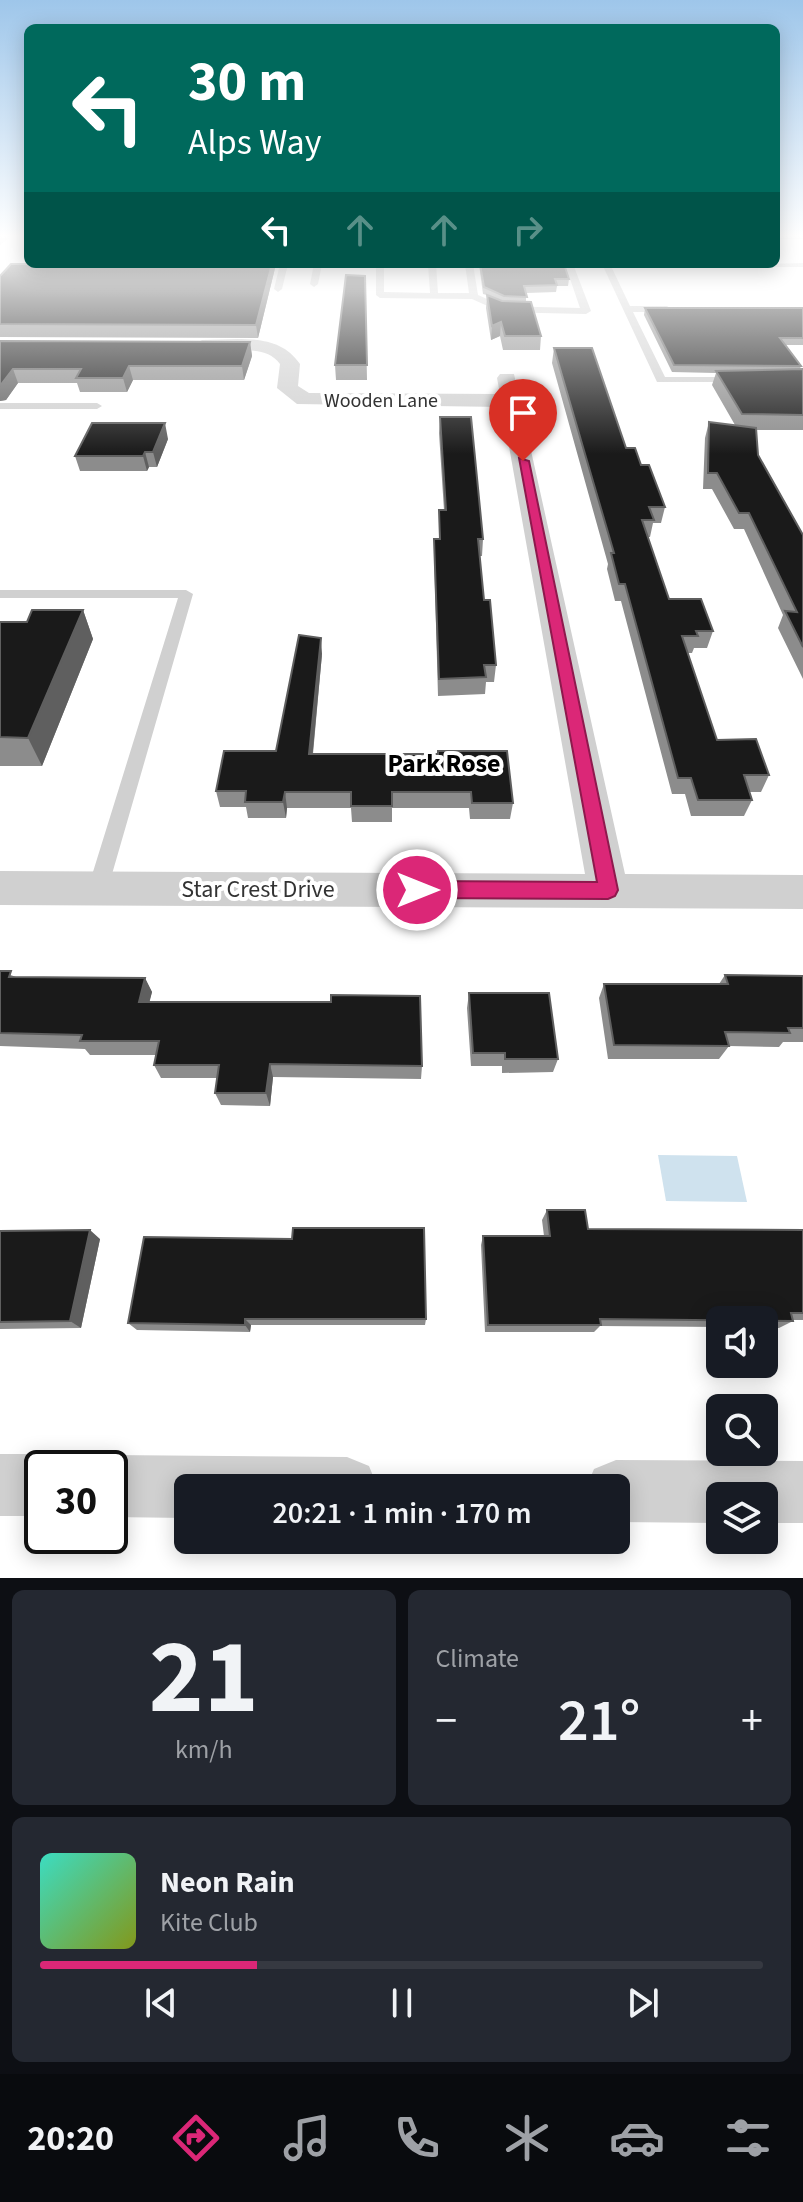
<!DOCTYPE html>
<meta charset="utf-8">
<style>
body{margin:0;font-family:"Source Sans 3",sans-serif;background:#242831;color:#f1f3f6;height:100vh;display:flex;flex-direction:column;font-size:30px;white-space:nowrap}
*{box-sizing:border-box;margin:0}
p{font-size:26px;color:#9ea1a6}
.icon{flex:none;width:44px;height:44px;fill:none;stroke:currentColor;stroke-width:2;stroke-linecap:round;stroke-linejoin:round}
.map{position:relative;height:1578px;overflow:hidden}
.panel{display:flex;flex-direction:column;gap:12px;padding:12px;background:#0d0f14;flex:1}
.panel>*{flex:none}
.top-card{position:absolute;left:24px;top:24px;width:756px;height:244px;border-radius:12px;box-shadow:0 4px 20px #0003;background:#00695c;color:#fff;overflow:hidden}
.controls{position:absolute;left:706px;top:1306px;display:grid;gap:16px}
.controls a{display:grid;place-items:center;width:72px;height:72px;border-radius:12px;background:#171b24;box-shadow:0 4px 20px #0003;font-size:40px}
.speed{position:absolute;left:24px;top:1450px;display:flex;gap:16px;font-size:40px;font-weight:700;text-align:center}
.speed>*{display:grid;place-content:center;width:104px;height:104px;border-radius:50%;background:#171b24;box-shadow:0 4px 20px #0003;line-height:1}
.speed .limit{border:4px solid #111;border-radius:12px;background:#fff;color:#111}
.pin{position:absolute;display:grid;place-items:center;width:68px;height:68px;color:#fff;margin:-82px -34px;border-radius:50% 50% 50% 0;rotate:-45deg;box-shadow:0 0 8px #0007}
.pin .icon{rotate:45deg}
.me{position:absolute;width:88px;margin:-44px;rotate:90deg;stroke-linejoin:round;filter:drop-shadow(0 0 6px #0008)}
.turn{display:flex;align-items:center;gap:28px;height:168px;padding:0 32px;font-size:36px}
.turn .icon{width:104px;height:104px;stroke-width:2.5}
.turn b{display:block;font-size:56px;line-height:68px}
.lanes{display:flex;align-items:center;height:76px;padding:0 32px;background:#0003;justify-content:center;gap:40px;direction:ltr}
.lanes .off{opacity:.35}
.big{font-size:60px;font-weight:600;line-height:1.1}
.panel .tile{flex:1;display:flex;flex-direction:column;justify-content:center;gap:12px;min-width:0;padding:0 28px;border-radius:12px;background:#242831}
.panel .dial{align-items:center;gap:0}
.dial b{font-size:104px;line-height:1}
.song{display:flex;align-items:center;gap:24px}
.cover{width:96px;height:96px;border-radius:12px;background:linear-gradient(135deg,hsl(170 70% 55%),hsl(70 70% 35%))}
.played{height:8px;border-radius:4px;background:linear-gradient(90deg,#db2777 30%,#363941 30%)}
.keys{display:flex;justify-content:space-around;direction:ltr}
.heat{display:flex;justify-content:space-between;align-items:center;font-size:44px;direction:ltr}
.panel .tiles{flex:1;display:grid;gap:12px;grid-template-columns:1fr 1fr}
.tile:last-child{grid-column:span 2}
.trip{position:absolute;left:174px;top:1474px;width:456px;height:80px;border-radius:12px;background:#171b24;box-shadow:0 4px 20px #0003;font-weight:600;line-height:80px;text-align:center}
.dock{display:flex;height:128px;justify-content:space-around;align-items:center;background:#090b0e;color:#9ea1a6}
.dock .icon{width:56px;height:56px}
.dock .current{color:#db2777}
.dock b{font-size:36px;color:#f1f3f6}
.map>svg:first-child{display:block}
.water{fill:#cfe2ee}
.lines{fill:none;stroke-linecap:round;stroke-linejoin:round}
.lane{fill:#d0d0d0;fill-rule:evenodd}
.street{fill:#d0d0d0;fill-rule:evenodd}
.wall{fill:#8c8c8c}
.shaded-wall{fill:#5f5f5f}
.building{fill:#1a1a1a;stroke:#5f5f5f;stroke-width:2}
.route{fill:#db2777;stroke:#8e194d;stroke-width:2}
.labels{text-anchor:middle;stroke-width:8;stroke-linejoin:round;paint-order:stroke}
.far-street-label{font-size:20px;fill:#333;stroke:#fff}
.street-label{font-size:24px;fill:#333;stroke:#fff}
.neighbourhood-label{font-size:26px;font-weight:bold;fill:#000;stroke:#fff}
</style>
<div class="map">
<svg width="803" height="1578" viewBox="0 0 803 1578">
<rect width="100%" height="100%" fill="#fff"/>
<path class="water" d="M658,1155l79,1 10,46 -81,-1z"/>
<g class="lines">
<path class="lane" d="M776,235h27v4h-27z
M803,263v4h-77l-4,-2z
M280,264h8l-6,25 -4,3 -4,-3z
M314,264h8l-4,20 -4,3 -4,-3z
M376,264h8v28l46,1 -2,-29h8l2,29h31l-4,-29h8l5,31 25,11 77,2 -15,-44h8l18,47 -5,3 -85,-2 -29,-13 -92,-1 -4,-3z
M602,264h8l20,42h37l4,3 -4,3h-34l32,65h70l5,3 -1,2h-82z
M0,403h97l5,3 -5,3h-97z
M0,590h186l7,4 -85,294 -3,6 -7,2 -7,-2 -3,-6 90,-290h-178z"/>
<path class="street" d="M0,234h14l-14,11z
M237,339c26,0 48,3 63,25l-2,22 11,7 191,1 -3,-16 3,-4h14l111,500 178,1v34l-803,-4v-34l585,3 -83,-467 -205,-3 -20,-16 3,-24c-22,-29 -69,1 -88,-18l10,-6z
M0,1454h42l22,9 2,5h-24v48h-42z
M110,1455l237,2 22,9 9,22h-190v30l-78,-1v-49h-24l2,-4z
M616,1460l187,1v62h-39v-27h-44v27l-104,-1v-34h-30l8,-19z"/>
</g>
<path class="wall" d="M276,264l-18,74 -258,-1v-61z
M479,264h85l5,15 -1,7h-11l-1,6 -30,1v9l15,34 -1,14h-37l-3,-14 -9,4 -5,-32 1,-13 -4,-1z
M365,276l2,104h-31l-1,-15z
M645,308h158v37h-17l15,21 -1,3h3v61h-47l2,25 45,80v144l-25,-51 5,-13 -39,-86h-10l-22,-40h-9l2,-51 4,-16 26,3 -23,-40 4,-12 -44,-1 -28,-57z
M0,341l250,1 2,14 -8,24h-111l-6,12h-47l-3,-9h-59l-12,17 -6,1z
M554,348l72,100 15,17 24,42 -4,16h-8l-3,14h-2l21,62 44,32 -6,17h-13l-2,5h-5l30,87 52,35 -8,17h-12l3,8 -8,16h-53l-6,-22h-13l-51,-193h-6l-8,-32 1,-5 -56,-201z
M440,417l43,122 -1,17h-3l5,44 12,65 -2,17h-8l-1,12 -47,2 -4,-141v-16h5v-29h5l-5,-77z
M168,439l-11,28h-8l-2,4h-67l-5,-15z
M83,610l10,29 -51,127h-42v-144h27z
M322,654l-9,100h124l76,49 -3,16h-40l-1,-11h-77v14h-40l-1,-14h-64l-1,10h-38l-2,-11h-26l-4,-16 60,-40z
M0,971l16,6 129,1 7,14 -3,10 273,64 -1,13 -148,-2 -3,29 -49,-1 -6,-12 2,-15h-56l-7,-13 2,-10h-66l-5,-6 -85,-3z
M725,975l78,1v66h-20l-4,5 -50,-1 -10,13h-111l-9,-61 5,-14h115z
M469,993l89,66 -5,13 -51,1v-7h-31l-4,-58z
M547,1210l41,19 215,1v90h-10v1l-14,7h-15v-8h-44v7l-120,-1 -6,6h-109l-4,-87 2,-9h61l-2,-16z
M0,1231l100,8 -19,89 -81,1z
M144,1237l282,82 -1,6h-174l-1,7 -113,-2 -9,-7z"/>
<path class="shaded-wall" d="M272,264h4l-18,74 -2,-13z
M501,322l-1,14 -9,4 1,-14z
M250,342l2,14 -8,24 -2,-14z
M129,366l4,14 -6,12 -4,-14z
M13,369l5,14 -12,17 -6,1v-15z
M165,423l3,16 -11,28 -4,-15z
M145,452l4,15 -2,4 -4,-15z
M83,610l10,29 -51,127 -14,-28z
M321,638l1,16 -11,117 -2,-17z
M285,792l2,16 -1,10 -3,-16z
M145,978l7,14 -6,24 -7,-14z
M270,1064l3,13 -3,29 -4,-13z
M90,1230l10,9 -19,89 -11,-7z
M245,1319l6,6 -1,7 -5,-7z"/>
<path class="building" d="M11,264h261l-16,61 -256,-1v-48z
M480,264h84l5,15h-14l2,6 -33,1 3,11 -23,-1 -20,-9z
M346,275l19,1 2,89h-32z
M487,295l15,6 29,1 10,34h-36l-4,-14 -9,4z
M645,308h158v30h-23l21,28 -127,-1z
M0,341l250,1 -8,24h-113l-6,12h-47l5,-9h-68l-13,17z
M554,348h38l34,100h9l6,17h8l16,42h-16l5,13h-12l27,79h32l12,32h-17l2,5h-16l35,104 39,-1 13,36h-25l8,25h-54l-7,-22h-13l-53,-194h-6l-8,-31h3z
M803,369v46l-61,-1 -26,-43z
M440,417h31l12,122h-5l6,61h6l6,65h-12l2,12 -47,2 -5,-140h6l-1,-29h7z
M709,422l47,6 2,27 45,80v112l-18,-36 12,1 -48,-99h-10l-22,-40h-9z
M92,423h73l-12,29h-8l-2,4h-68z
M32,610h51l-55,128 -28,-1v-115h27z
M299,635l22,3 -12,116h129v-3h69l6,52h-41l-1,-11h-79v14h-41v-14h-66l-2,10h-38l1,-11h-30l8,-40h52z
M0,971h11l-2,6 136,1 -6,24h192v-7l89,1 2,70 -152,-2 -4,29h-51l4,-28h-65l5,-24h-79l2,-6 -82,-2z
M725,975l78,1v52h-15l2,5 -65,-1 4,14 -115,-1 -10,-61h124z
M469,993h80l9,66h-53v-6h-32z
M547,1210h38l3,19 215,1v83h-12l2,8 -193,-2 1,6h-113l-5,-89h67z
M293,1228h131l2,91h-181v6l-117,-2 16,-86 148,2z
M90,1230l-20,91 -70,1v-91z"/>
<linearGradient id="sky" x2="0" y2="1"><stop stop-color="#9ec6ea"/><stop offset="0.52" stop-color="#fff"/><stop offset="1" stop-color="#fff" stop-opacity="0"/></linearGradient>
<rect width="803" height="454" fill="url(#sky)"/>
<path class="route" d="M519,458l10,3 89,429 -3,6 -7,3 -191,-1 -7,-2 -3,-6 3,-6 7,-3 180,1z"/>
<g class="labels">
<g class="far-street-label">
<text x="381" y="407">Wooden Lane</text>
</g>
<g class="street-label">
<text x="258" y="897">Star Crest Drive</text>
</g>
<g class="neighbourhood-label">
<text x="444" y="772">Park Rose</text>
</g>
</g>
</svg>
<div class="controls">
<a><svg class="icon" aria-label="sound" viewBox="0 0 24 24"><path d="M4 9h4l5-4v14l-5-4H4zM17 9q2 3 0 6"/></svg></a>
<a><svg class="icon" aria-label="search" viewBox="0 0 24 24"><circle cx="10" cy="10" r="6"/><path d="M15 15l6 6"/></svg></a>
<a><svg class="icon" aria-label="layers" viewBox="0 0 24 24"><path d="M12 4l9 5-9 5-9-5zM3 14l9 5 9-5"/></svg></a>
</div>
<div class="speed"><div class="limit">30</div></div>
<div class="pin" style="left:523px;top:461px;background:#d93025"><svg class="icon" aria-label="arrive" viewBox="0 0 24 24"><path d="M6 21V4h12l-3 4 3 4H6"/></svg></div>
<svg class="me" style="left:417px;top:890px" viewBox="-20 -20 40 40"><circle r="17" fill="#db2777" stroke="#fff" stroke-width="3"/><path d="M0-11L8 9 0 5-8 9z" fill="#fff"/></svg>
<div class="trip">20:21 · 1 min · 170 m</div>
<div class="top-card">
<div class="turn"><svg class="icon" aria-label="left" viewBox="0 0 24 24"><path d="M17 20v-9H6M10 6l-5 5 5 5"/></svg><div><b>30 m</b>Alps Way</div></div>
<div class="lanes"><svg class="icon" aria-label="left" viewBox="0 0 24 24"><path d="M17 20v-9H6M10 6l-5 5 5 5"/></svg><svg class="icon off" aria-label="ahead" viewBox="0 0 24 24"><path d="M12 20V5M6 11l6-6 6 6"/></svg><svg class="icon off" aria-label="ahead" viewBox="0 0 24 24"><path d="M12 20V5M6 11l6-6 6 6"/></svg><svg class="icon off" aria-label="right" viewBox="0 0 24 24"><path d="M7 20v-9h11M14 6l5 5-5 5"/></svg></div>
</div>
</div>
<section class="panel">
<div class="tiles">
<div class="tile dial"><b>21</b><p>km/h</p></div>
<div class="tile"><p>Climate</p>
<div class="heat"><a>−</a><b class="big">21°</b><a>+</a></div>
</div>
<div class="tile">
<div class="song"><i class="cover"></i><div><b>Neon Rain</b><p>Kite Club</p></div></div>
<div class="played"></div>
<div class="keys"><svg class="icon" aria-label="previous" viewBox="0 0 24 24"><path d="M18 5L8 12l10 7zM5 5v14"/></svg><svg class="icon" aria-label="pause" viewBox="0 0 24 24"><path d="M8 5v14M16 5v14"/></svg><svg class="icon" aria-label="next" viewBox="0 0 24 24"><path d="M6 5l10 7-10 7zM19 5v14"/></svg></div>
</div>
</div>
</section>
<nav class="dock">
<b>20:20</b>
<svg class="icon current" aria-label="directions" viewBox="0 0 24 24"><path d="M12 3l9 9-9 9-9-9zM9 14v-3h6M13 9l2 2-2 2"/></svg>
<svg class="icon" aria-label="music" viewBox="0 0 24 24"><path d="M9 18V5l10-2v13"/><circle cx="6" cy="18" r="3"/><circle cx="16" cy="16" r="3"/></svg>
<svg class="icon" aria-label="phone" viewBox="0 0 24 24"><path d="M5 4h4l2 5-3 2q2 4 5 5l2-3 5 2v4C11 20 4 13 5 4z"/></svg>
<svg class="icon" aria-label="climate" viewBox="0 0 24 24"><path d="M12 3v18M4 7l16 10M4 17L20 7"/></svg>
<svg class="icon" aria-label="car" viewBox="0 0 24 24"><path d="M5 17H2v-5l4-1 3-4h7l3 4 3 1v5h-3M9 17h6M6 11h13"/><circle cx="7" cy="17" r="2"/><circle cx="17" cy="17" r="2"/></svg>
<svg class="icon" aria-label="filters" viewBox="0 0 24 24"><path d="M4 7h16M4 17h16"/><circle cx="9" cy="7" r="2"/><circle cx="15" cy="17" r="2"/></svg>
</nav>
